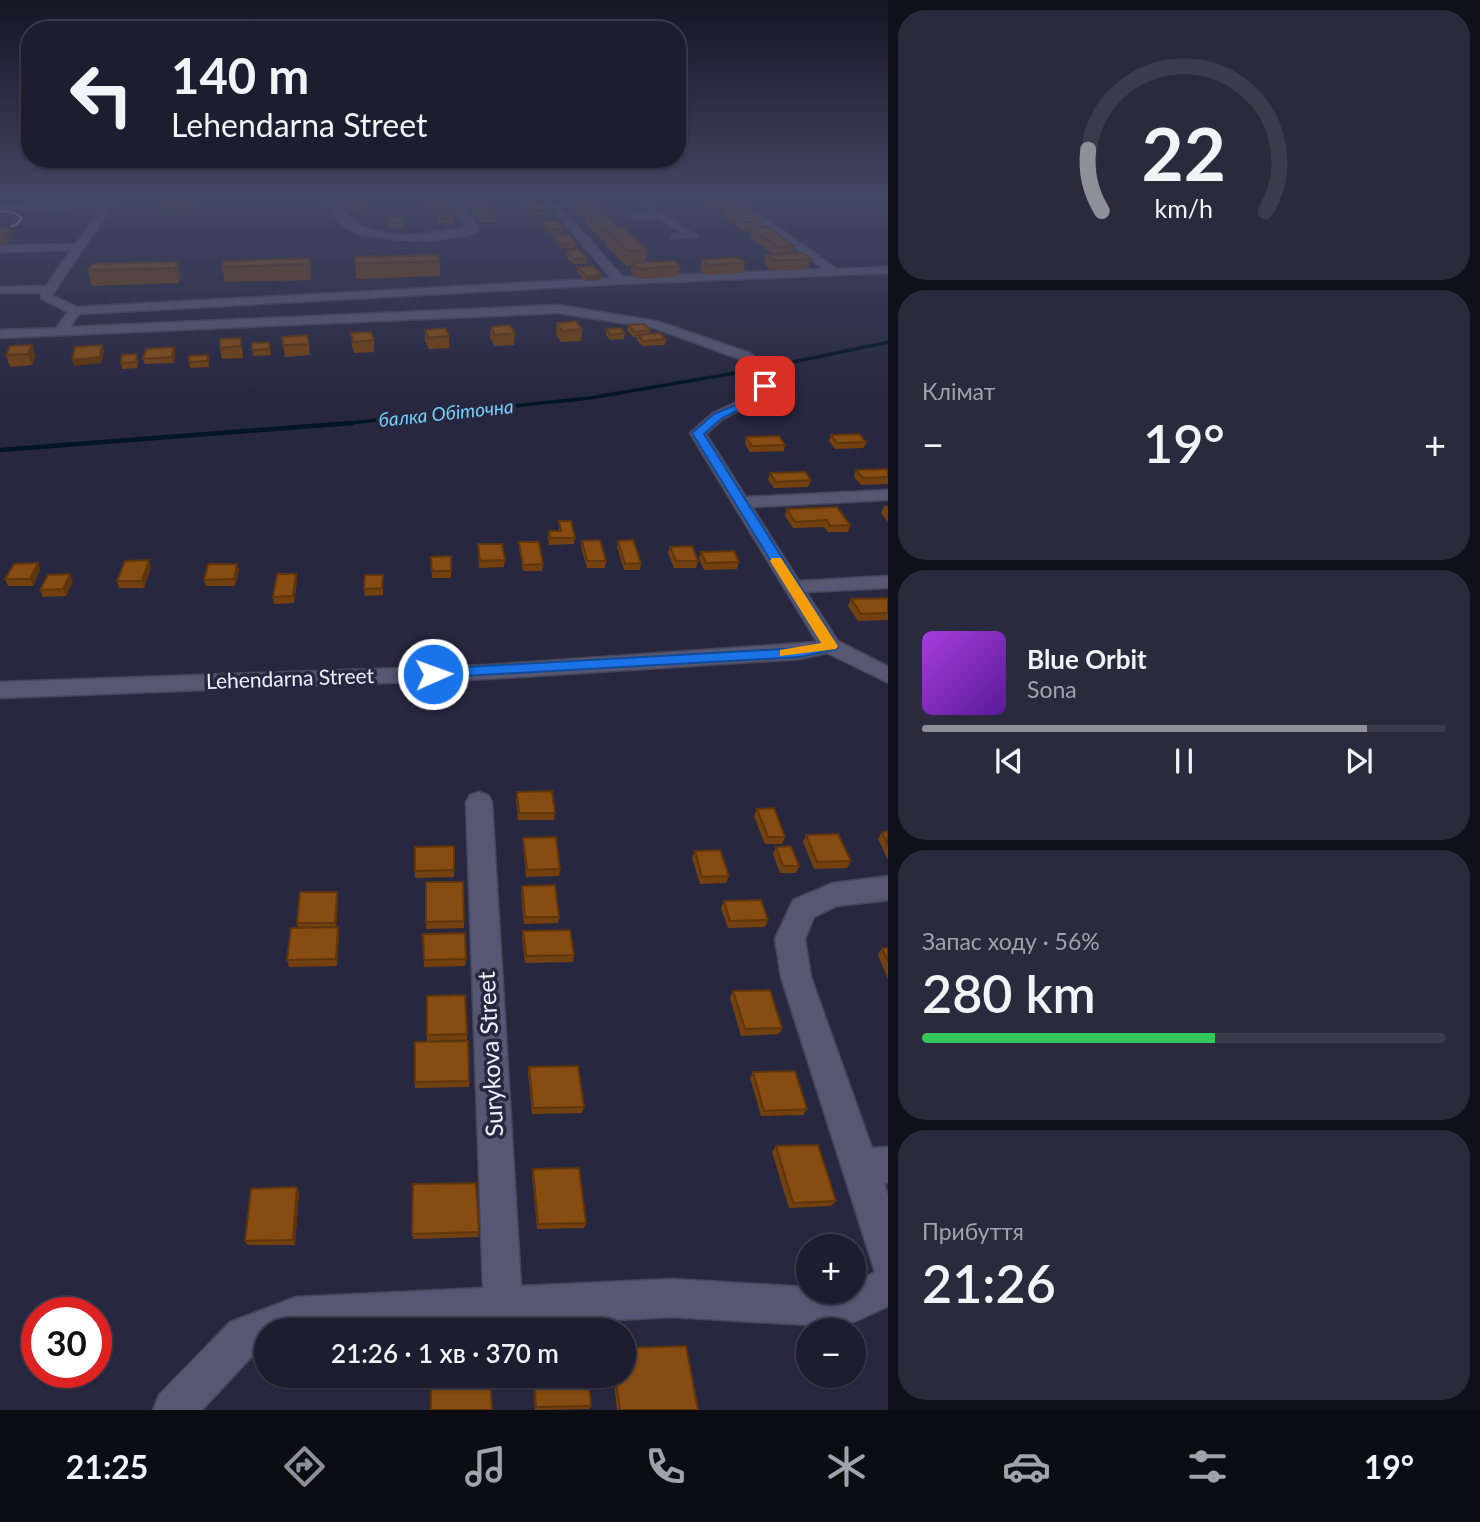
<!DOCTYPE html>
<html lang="uk">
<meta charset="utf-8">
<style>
body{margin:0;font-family:Lato,sans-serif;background:#2b2a3c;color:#f1f3f6;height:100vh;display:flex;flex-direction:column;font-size:26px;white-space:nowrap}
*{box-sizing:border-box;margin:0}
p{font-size:23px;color:#a1a2ab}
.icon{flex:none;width:38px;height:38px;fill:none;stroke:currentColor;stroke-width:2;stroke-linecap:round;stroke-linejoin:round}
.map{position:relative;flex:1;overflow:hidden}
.panel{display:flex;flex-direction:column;gap:10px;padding:10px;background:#10101a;width:592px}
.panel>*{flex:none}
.banner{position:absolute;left:21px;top:21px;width:665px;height:147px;border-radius:28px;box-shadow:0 2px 5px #0004,0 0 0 2px #3c3b4c;background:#1e1d30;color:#f1f3f6;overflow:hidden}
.buttons{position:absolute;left:796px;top:1234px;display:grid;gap:14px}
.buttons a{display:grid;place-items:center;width:70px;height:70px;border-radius:50%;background:#1e1d30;box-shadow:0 2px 5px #0004,0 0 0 2px #3c3b4c;font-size:35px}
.speed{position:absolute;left:21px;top:1297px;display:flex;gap:14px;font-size:35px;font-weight:700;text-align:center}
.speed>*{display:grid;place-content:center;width:91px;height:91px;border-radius:50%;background:#1e1d30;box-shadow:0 2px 5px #0004,0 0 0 2px #3c3b4c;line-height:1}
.speed .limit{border:10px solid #d22;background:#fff;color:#111}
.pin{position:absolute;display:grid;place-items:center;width:60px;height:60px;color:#fff;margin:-30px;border-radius:14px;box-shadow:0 4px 10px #0006}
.me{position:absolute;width:77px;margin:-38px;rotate:88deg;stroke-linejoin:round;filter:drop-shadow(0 0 5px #0008)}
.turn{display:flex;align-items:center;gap:24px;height:147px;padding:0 35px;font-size:32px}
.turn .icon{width:91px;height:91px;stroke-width:2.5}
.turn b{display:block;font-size:49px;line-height:60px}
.big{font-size:52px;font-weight:600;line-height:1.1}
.panel .tile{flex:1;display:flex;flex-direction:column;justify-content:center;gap:10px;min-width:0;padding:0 24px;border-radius:28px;background:#2b2a3c}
.panel .dial{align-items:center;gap:0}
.dial svg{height:182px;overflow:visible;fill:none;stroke:#3c3b4c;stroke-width:7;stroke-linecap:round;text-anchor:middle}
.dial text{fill:#f1f3f6;stroke:none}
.song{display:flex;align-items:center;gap:21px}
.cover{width:84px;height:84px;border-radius:10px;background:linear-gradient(135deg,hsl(280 70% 55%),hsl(270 70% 35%))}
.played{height:7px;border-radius:4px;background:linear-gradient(90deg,#8c9099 85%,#3c3b4c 85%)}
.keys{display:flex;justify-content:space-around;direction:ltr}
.heat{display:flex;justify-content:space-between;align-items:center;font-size:38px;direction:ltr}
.charge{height:10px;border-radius:5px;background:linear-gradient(90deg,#34c759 56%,#3c3b4c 0)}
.trip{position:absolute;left:254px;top:1318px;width:382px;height:70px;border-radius:35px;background:#1e1d30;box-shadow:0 2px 5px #0004,0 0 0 2px #3c3b4c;font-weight:600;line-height:70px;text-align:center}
.tab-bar{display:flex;height:112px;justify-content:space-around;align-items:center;background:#0c0c13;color:#a1a2ab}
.tab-bar .icon{width:49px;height:49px}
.tab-bar .active{color:#8c9099}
.tab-bar b{font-size:32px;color:#f1f3f6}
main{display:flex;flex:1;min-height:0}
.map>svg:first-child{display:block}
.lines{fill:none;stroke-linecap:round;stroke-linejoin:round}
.stream-far1{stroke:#001622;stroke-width:3.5}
.stream{stroke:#001622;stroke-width:4.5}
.lane-casing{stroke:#46455a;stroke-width:4}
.street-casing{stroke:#46455a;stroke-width:3}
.lane{fill:#575773;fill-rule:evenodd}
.street{fill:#575773;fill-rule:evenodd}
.tram{stroke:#c8c9d8;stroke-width:2}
.wall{fill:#73410f}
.shaded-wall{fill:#5e350d}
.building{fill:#864c12;stroke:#5e350d;stroke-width:2}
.route{fill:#1a73e8;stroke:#114b97;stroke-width:2}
.slow{fill:#f59e0b}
.labels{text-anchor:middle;stroke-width:7;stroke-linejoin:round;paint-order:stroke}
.far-water-label{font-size:19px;font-style:italic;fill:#72d0f9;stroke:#282740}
.street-label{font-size:21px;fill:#eff0fd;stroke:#282740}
.near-street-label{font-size:24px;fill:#eff0fd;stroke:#282740}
</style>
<main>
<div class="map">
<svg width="889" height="1410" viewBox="0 0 889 1410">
<rect width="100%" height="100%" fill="#282740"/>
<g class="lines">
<path class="stream-far1" d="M330,425l260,-27 169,-29 130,-27"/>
<path class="stream" d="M0,450l352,-27"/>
<defs>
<path id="lane" d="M638,199h5l16,15 38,22 -27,2 2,-3h16l-32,-18 -26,1 2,-3 21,-1z"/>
<path id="street" d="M108,199h9l-65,96 25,12 534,-29 -67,-79h9l70,78 201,-8 -97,-70h10l100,70 52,-2v6l-269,11 -541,30 -9,13 488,-22 102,17 90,31 16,16 7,17 -2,8 -48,25 -17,15 40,63 143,-7v10l-137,7 47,74 90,-5v12l-83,4 32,49 51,26v16l-62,-30 -27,6 -313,20 -487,19v-16l487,-17 330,-23 -127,-209 23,-20 44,-21 2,-6 -6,-15 -13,-12 -86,-31 -96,-15 -558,25v-8l56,-2 12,-16 -27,-13v-6h-41v-6l46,-1 25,-36 -71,2v-6l76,-2 26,-37 -102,3v-6z
M325,199h9c26,49 88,35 134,29l-18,-29h9l20,31c-21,14 -108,13 -131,-1 -12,-7 -17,-18 -23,-30z
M479,792l9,3 4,7 29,484 151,-7 136,8v5h46v-9l21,-11 -94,-295 -6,-38 18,-39 40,-17 56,-7v24l-52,6 -23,11 -9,22 6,38 61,171 17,-1v36h-5l5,15v108l-46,21 -171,-10 -248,13h-158v18l-9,3 -55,59h-49l6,-15 71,-73 66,-25 187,-9 -17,-486 4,-7z"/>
</defs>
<use href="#lane" class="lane-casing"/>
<use href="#street" class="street-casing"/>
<use href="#lane" class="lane"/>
<use href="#street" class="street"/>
<path class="tram" d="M0,211l15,2 7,5 -5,6 -17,7"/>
</g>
<path class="wall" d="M2,199h46l-45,2z
M162,199h33l-3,14 -23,2 -4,-1z
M427,199l17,3v5h-14l-3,-4z
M469,199h17v4l-14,1z
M521,199h14v3h-11z
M567,199h22l9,8v5l49,38 -2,12 35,4 -2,11 -41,2 -6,-6 1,-8 -6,1 -20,-21v-5l-3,1 -18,-19 1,-5h-4l-15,-15z
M699,199h29l1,1 -1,5 32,16 -1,7 35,18 -1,7 18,6 -3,10 -36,2 -8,-6 2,-10 7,-1 -23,-16 1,-7h-8l-22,-16 1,-6 -9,1z
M348,203l16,4 1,4 -15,1z
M529,204l23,6v4l-18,1 -5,-7z
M472,207l18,4v2l6,5v4l-15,1 -3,-5v-2h-3l-3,-5z
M437,215l17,3v5l-15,1 -2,-5z
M387,218l17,4v5l-15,1 -2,-5z
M542,222l21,6v5l-15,1 -6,-8z
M0,228l13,9 -6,8 -7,1z
M554,235l22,8 -1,5h-14l-7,-8z
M565,250l22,8 -1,6h-13l-8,-9z
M355,257l85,4v15l-84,3z
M310,258l1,22 -86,2 -3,-15z
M702,260l43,3 -2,10 -36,2 -7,-5z
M178,262l3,15 -3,6 -86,3 -4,-16z
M577,267l24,13 -16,1 -8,-9z
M557,323l25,6 -1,12 -20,1 -5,-8z
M628,325l22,5v4l16,5 -1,6 -23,1 -5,-6v-3h-4l-6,-7z
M491,327l24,6 -1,12 -19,1 -5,-8z
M606,329l19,4 -1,6 -14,1 -4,-5z
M425,330l24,6v12l-20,1 -4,-8z
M351,333l23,7v12l-20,1 -2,-8z
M282,337l27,7 1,11 -25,2z
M241,338l2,20 -21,1 -2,-11z
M269,342l2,13 -18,1 -1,-13z
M32,345l3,11 -3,9 -22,2 -4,-12z
M174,347l1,6 -1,10 -29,1 -2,-5z
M208,355l1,12 -19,1 -1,-6z
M138,360l-1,8 -15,1 -1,-6z
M831,435l35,7 -2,6 -29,1 -6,-8z
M746,437l39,8 -1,6 -34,1 -5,-8z
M888,469v15l-27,1 -7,-8 2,-7z
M770,473l41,7 -3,7 -34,1 -6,-8z
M884,506h4v16l-7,-9z
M787,509l63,16 -2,7h-20l-4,-5 -31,1 -8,-12z
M559,521l16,17 -1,6 -25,1 -1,-7 1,-7h10z
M582,541l24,20 -1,7h-18l-6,-21z
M618,541l23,22 -1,7h-16l-7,-23z
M519,542l24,22 -1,7h-19l-4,-22z
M478,544l27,16 -1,7 -25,1z
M670,547l28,14 -2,7h-22l-6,-15z
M701,552l38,10 -2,7 -33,1 -5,-11z
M451,556v22h-19l-1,-21z
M38,563l2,7 -7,16h-25l-3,-7z
M237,564l2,7 -4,15h-29l-2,-6z
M151,567l-7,21h-25l-2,-7z
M297,580l-3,23 -20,1 -1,-7z
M73,581l-7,15 -23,1 -3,-7z
M383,582v13l-18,1 -1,-7z
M888,598v22l-30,1 -10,-15 3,-7z
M517,792l38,21 -1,7h-36l-2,-21z
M757,809l28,28 -3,7h-17l-11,-28z
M888,831v29l-10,-21 4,-7z
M806,835l45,26 -4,7 -33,1 -11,-27z
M523,838l37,31 -1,7 -33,1 -3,-32z
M454,846v31l-39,1v-31z
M776,847l23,19 -3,7h-16l-7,-19z
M695,851l34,25 -3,7 -26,1 -8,-26z
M426,882l38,39v7l-38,1z
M522,886l37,31 -1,6 -34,1 -3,-31z
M337,892l1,7 -2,28h2l1,7 -2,32 -48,1 -2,-7 11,-33 -1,-4z
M724,901l44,19 -3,7 -37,1 -7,-20z
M523,931l51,24 -1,7 -48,1 -3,-26z
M423,934l43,25 -1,7 -41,1z
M882,948h6v31l-10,-24z
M733,991l49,37 -3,6 -38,2 -11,-38z
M427,996l40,38v6l-40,1z
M415,1042l54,39v6l-54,1z
M529,1067l55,40 -2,6 -50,1 -4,-41z
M753,1072l54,37 -4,6 -42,1 -11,-38z
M776,1146l60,55 -5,5 -42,2 -17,-56z
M533,1169l53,54 -2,5 -47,1 -5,-54z
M297,1187l2,6 -4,52h-47l-3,-4z
M479,1232l-1,5 -65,2 -1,-5z
M532,1376h56l3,30 -2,3 -54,1z
M613,1376h10l75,34h-81z"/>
<path class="shaded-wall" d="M187,199h8l-3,14 -23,2 -3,-13z
M10,227l3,10 -6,8 -3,-9z
M178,262l3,15 -3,6 -3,-15z
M601,275v5l-16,1 1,-5z
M32,345l3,11 -3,9 -4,-11z
M102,345l2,6 -2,12 -28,3 -2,-6z
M174,347l1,6 -1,10 -2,-6z
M149,560l2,7 -7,21 -2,-7z
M38,563l2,7 -7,16 -3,-7z
M237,564l2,7 -4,15 -1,-7z
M70,574l3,7 -7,15 -3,-7z
M296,574l1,6 -3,23 -1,-7z
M337,892l1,7 -2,30 -1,-6z
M338,927l1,7 -2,32 -1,-7z
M297,1187l2,6 -4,52 -2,-5z"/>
<path class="building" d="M163,199h27v1l-24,2 -4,-2z
M427,199h15l2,3 -15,1z
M573,199h16l9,8 -15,1z
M713,199h15l1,1h-14z
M348,203h15l1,4 -14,1z
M546,203l6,7 -17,1 -6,-7z
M737,205l23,16 -15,1 -22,-16z
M487,206l3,5h-15l-3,-4z
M601,212l19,18 -16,1 -18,-18z
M493,213l3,5h-15l-3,-4z
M451,214l3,4 -15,1 -2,-4z
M387,218h15l2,4 -15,1z
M557,221l6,7 -15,1 -6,-7z
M10,227l-6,9h-4v-8z
M767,227l27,19 -16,1 -26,-19z
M625,229l22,21 -19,1 -21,-21z
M568,234l8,9 -15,1 -7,-9z
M578,249l9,9 -14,1 -8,-9z
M802,253l9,6 -36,2 -9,-6z
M439,255l1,6 -85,3v-7z
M738,257l7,6 -36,2 -7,-5z
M310,258l-1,6 -87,3 2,-6z
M673,261l7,5 -42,3 -6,-6z
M178,262l-3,6 -87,2 4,-6z
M593,266l8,9 -15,1 -9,-9z
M576,321l6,8 -20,2 -5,-8z
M644,324l6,6 -16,2 -6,-7z
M510,325l5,8 -20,2 -4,-8z
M445,328l4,8 -20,2 -4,-8z
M621,328l4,5 -14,2 -5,-6z
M371,332l3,8 -21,2 -2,-9z
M660,333l6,6 -23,2 -5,-6z
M307,335l2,9 -26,1 -1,-8z
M241,338v8l-21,2v-9z
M269,342l1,7 -18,1v-7z
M32,345l-4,9 -22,1 4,-9z
M102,345l-2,12 -28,3 3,-13z
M174,347l-2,10 -29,2 3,-10z
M137,354l-1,8 -15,1 1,-8z
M208,355v6l-19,1v-6z
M859,434l7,8 -29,1 -6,-8z
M779,436l6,9 -33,1 -6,-9z
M888,469v8l-25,1 -7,-8z
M805,472l6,8 -35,2 -6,-9z
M837,507l13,18 -20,1 -3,-6 -32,2 -8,-13z
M559,521h12l4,17h-25l-1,-7h12z
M600,540l6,21h-19l-5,-20z
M633,540l8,23 -16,1 -7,-23z
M519,542h20l4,22 -20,1z
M478,544h24l3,16 -25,1z
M692,546l6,15h-22l-6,-14z
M734,551l5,11 -33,1 -5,-11z
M451,556v15h-19l-1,-14z
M149,560l-7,21h-25l8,-20z
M38,563l-8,16h-25l9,-15z
M208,564h29l-3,15 -30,1z
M70,574l-7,15 -23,1 8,-15z
M277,574h19l-3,22 -20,1z
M365,575h18l-1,13 -18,1z
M888,598v15l-27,1 -10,-15z
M552,791l3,22h-36l-2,-21z
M774,808l11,29h-17l-11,-28z
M888,831v14l-6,-13z
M838,834l13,27 -34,1 -11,-27z
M556,837l4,32 -33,1 -4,-32z
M454,846v24l-39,1v-24z
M791,846l8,20h-16l-7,-19z
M720,850l9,26 -27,1 -7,-26z
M426,882h37l1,39 -38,1z
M555,885l4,32h-34l-3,-31z
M300,892h37l-2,31h-38z
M761,900l7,20 -38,1 -6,-20z
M338,927l-2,32 -49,1 4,-32z
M570,930l4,25 -48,1 -3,-25z
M465,933l1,26 -42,1 -1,-26z
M882,948h6v14z
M770,990l12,38 -37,1 -12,-38z
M465,995l2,39 -40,1v-39z
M468,1041l1,40 -54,1v-40z
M578,1066l6,41 -51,1 -4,-41z
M795,1071l12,38 -43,2 -11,-39z
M818,1145l18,56 -43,2 -17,-57z
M579,1168l7,55 -48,1 -5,-55z
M476,1183l3,49 -67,2 1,-50z
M297,1187l-4,53 -48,1 6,-52z
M686,1346l12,64h-78l-5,-34h8v-28z
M431,1376h59l2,34h-61z
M534,1376h54l3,30 -55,1z"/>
<linearGradient id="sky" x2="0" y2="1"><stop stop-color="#161523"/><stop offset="0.5" stop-color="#424764"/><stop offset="1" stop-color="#424764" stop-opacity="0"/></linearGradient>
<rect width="889" height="396" fill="url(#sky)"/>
<path class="route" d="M765,383l5,3 -2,10 -46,22 -18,16 134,212 -2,3 -36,8 -372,21 -3,-4 8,-5 367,-21 21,-5 -129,-210 22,-19 38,-16z"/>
<path class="slow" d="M772,558h9l57,88 -2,3 -56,7v-6l41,-7 -51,-82z"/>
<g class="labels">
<g class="far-water-label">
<text transform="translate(446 413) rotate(-6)" y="7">балка Обіточна</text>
</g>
<g class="street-label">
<text transform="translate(290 679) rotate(-2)" y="7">Lehendarna Street</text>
</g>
<g class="near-street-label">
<text transform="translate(491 1054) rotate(-93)" y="8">Surykova Street</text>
</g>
</g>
</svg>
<div class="buttons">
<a>+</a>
<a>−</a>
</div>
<div class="speed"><div class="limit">30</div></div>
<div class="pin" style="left:765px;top:386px;background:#d93025"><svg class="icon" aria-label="arrive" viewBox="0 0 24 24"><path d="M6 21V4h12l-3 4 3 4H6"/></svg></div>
<svg class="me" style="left:433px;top:674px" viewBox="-20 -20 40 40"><circle r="17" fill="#1a73e8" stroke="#fff" stroke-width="3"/><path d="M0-11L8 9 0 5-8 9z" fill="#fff"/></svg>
<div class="trip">21:26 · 1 хв · 370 m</div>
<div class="banner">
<div class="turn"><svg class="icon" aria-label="left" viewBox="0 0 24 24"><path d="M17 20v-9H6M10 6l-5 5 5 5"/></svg><div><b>140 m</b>Lehendarna Street</div></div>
</div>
</div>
<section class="panel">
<div class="tile dial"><svg viewBox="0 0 100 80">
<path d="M14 69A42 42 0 1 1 86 69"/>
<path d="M14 69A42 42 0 0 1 8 42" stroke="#8c9099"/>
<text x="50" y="56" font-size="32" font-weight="700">22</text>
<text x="50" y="72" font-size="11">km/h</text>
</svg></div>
<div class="tile"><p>Клімат</p>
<div class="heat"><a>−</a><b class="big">19°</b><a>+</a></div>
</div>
<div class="tile">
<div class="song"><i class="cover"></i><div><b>Blue Orbit</b><p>Sona</p></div></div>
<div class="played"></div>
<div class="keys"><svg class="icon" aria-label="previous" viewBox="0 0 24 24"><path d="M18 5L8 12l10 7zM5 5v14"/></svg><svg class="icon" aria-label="pause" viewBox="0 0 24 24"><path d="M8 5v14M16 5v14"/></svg><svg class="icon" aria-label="next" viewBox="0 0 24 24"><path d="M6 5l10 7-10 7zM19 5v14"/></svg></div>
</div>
<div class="tile"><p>Запас ходу · 56%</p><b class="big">280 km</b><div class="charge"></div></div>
<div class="tile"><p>Прибуття</p><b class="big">21:26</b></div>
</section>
</main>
<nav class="tab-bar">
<b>21:25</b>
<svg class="icon active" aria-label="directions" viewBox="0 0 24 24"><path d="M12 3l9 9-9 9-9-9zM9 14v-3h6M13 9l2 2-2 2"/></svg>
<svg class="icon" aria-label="music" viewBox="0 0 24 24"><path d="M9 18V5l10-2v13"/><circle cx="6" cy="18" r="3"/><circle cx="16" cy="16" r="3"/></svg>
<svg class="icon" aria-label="phone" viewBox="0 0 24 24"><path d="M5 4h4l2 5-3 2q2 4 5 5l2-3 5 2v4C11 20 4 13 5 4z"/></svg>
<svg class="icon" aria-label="climate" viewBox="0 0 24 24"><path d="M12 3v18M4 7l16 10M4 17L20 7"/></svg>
<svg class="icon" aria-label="car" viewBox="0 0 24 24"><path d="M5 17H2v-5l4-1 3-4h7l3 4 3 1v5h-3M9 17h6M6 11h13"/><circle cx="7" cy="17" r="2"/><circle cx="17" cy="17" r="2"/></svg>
<svg class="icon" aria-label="filters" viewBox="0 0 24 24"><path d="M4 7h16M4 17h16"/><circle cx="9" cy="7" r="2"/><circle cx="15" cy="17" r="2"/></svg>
<b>19°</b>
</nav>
